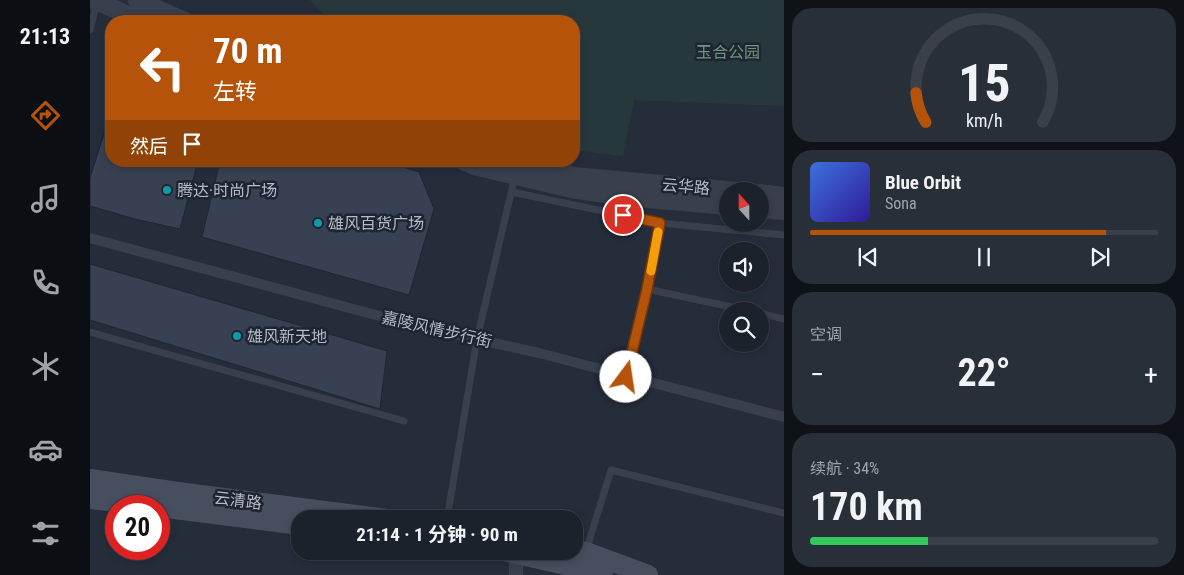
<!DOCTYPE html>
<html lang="zh">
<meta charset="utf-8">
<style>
body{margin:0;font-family:"Roboto Condensed","Noto Sans SC",sans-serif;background:#292f38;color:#f1f3f6;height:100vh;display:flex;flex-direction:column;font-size:19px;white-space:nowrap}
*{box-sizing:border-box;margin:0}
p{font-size:16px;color:#a0a4a9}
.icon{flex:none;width:28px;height:28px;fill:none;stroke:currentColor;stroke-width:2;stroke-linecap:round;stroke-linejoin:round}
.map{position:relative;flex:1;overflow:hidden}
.side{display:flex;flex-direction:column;gap:8px;padding:8px;background:#0f1318;width:400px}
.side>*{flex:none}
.top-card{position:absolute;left:15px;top:15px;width:475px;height:152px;border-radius:20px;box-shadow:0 2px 8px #0003,0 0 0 1px #3a3f48;background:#b45309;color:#fff;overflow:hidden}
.needle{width:32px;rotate:339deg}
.controls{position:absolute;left:629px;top:182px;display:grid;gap:10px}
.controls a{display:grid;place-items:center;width:50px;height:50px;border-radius:50%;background:#1c222c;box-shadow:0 2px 8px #0003,0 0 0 1px #3a3f48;font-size:25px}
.speed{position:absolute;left:15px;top:495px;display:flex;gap:10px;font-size:25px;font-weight:700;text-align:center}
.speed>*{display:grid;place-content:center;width:65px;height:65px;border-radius:50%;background:#1c222c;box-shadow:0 2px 8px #0003,0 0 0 1px #3a3f48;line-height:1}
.speed .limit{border:8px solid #d22;background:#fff;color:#111}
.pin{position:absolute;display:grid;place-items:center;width:42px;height:42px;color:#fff;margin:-21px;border:2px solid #fff;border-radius:50%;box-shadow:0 1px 5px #0007}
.me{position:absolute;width:55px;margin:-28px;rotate:14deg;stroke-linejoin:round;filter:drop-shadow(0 0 4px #0008)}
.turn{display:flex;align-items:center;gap:18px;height:105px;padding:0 25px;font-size:22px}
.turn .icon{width:65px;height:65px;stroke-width:2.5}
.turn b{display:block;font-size:35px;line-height:42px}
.then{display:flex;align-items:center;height:48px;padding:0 25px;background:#0003;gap:10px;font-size:19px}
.big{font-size:38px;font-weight:700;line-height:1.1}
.side .tile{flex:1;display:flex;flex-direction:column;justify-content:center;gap:8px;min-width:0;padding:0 18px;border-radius:20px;background:#292f38}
.side .dial{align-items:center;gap:0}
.dial svg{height:130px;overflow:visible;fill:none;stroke:#3a3f48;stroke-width:7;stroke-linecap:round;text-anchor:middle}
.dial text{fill:#f1f3f6;stroke:none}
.song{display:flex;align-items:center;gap:15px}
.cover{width:60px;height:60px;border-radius:8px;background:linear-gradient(135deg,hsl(220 70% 55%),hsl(250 70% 35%))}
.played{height:5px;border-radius:2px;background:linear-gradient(90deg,#b45309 85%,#3a3f48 85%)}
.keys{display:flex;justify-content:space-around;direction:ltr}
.heat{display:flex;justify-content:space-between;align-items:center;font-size:28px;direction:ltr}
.charge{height:8px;border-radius:4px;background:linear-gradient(90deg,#34c759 34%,#3a3f48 0)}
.trip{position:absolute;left:201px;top:510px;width:292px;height:50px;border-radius:20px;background:#1c222c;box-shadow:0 2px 8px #0003,0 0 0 1px #3a3f48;font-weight:700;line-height:50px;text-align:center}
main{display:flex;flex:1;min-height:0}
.menu{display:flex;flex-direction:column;width:90px;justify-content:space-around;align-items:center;background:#0b0e12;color:#a0a4a9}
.menu .icon{width:35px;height:35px}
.menu .active{color:#b45309}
.menu b{font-size:22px;color:#f1f3f6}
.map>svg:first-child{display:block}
.green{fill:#27383d}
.building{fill:#374152;stroke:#202633}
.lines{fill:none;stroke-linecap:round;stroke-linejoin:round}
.service{stroke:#393f4c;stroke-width:7}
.pedestrian{stroke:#393f4c;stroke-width:10}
.minor{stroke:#393f4c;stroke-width:14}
.tertiary{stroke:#393f4c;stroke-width:18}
.secondary{stroke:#474e5e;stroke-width:20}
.route-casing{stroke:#753606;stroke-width:12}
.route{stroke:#b45309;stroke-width:9}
.slow{stroke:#f59e0b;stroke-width:9}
.culture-dot{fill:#0f9aa8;stroke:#1e2431;stroke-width:2}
.labels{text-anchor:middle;stroke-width:5;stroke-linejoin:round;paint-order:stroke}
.park-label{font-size:16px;fill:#6d967a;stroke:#1e2431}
.street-label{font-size:16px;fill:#b5bac7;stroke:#1e2431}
.poi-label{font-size:16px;fill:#b5bac7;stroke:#1e2431;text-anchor:start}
</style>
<main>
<nav class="menu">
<b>21:13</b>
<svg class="icon active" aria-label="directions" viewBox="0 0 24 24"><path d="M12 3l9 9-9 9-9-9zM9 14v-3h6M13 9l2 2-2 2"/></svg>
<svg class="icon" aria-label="music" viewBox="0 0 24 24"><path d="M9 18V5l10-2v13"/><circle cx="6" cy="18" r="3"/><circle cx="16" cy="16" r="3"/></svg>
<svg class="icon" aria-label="phone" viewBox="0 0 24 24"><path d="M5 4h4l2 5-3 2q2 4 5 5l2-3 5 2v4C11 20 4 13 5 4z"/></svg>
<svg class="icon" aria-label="climate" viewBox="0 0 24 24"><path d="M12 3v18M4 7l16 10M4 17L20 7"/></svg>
<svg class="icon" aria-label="car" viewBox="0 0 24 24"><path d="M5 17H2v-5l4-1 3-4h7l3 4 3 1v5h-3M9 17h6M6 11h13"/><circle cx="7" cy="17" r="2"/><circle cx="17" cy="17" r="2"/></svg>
<svg class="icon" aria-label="filters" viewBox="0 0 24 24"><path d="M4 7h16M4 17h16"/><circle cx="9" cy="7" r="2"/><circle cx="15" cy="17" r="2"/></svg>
</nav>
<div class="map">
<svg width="694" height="575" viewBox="0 0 694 575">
<rect width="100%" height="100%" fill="#252d3b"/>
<path class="green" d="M220,0h474v106l-150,-6 -11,56 -49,-6v-129h-244z"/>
<path class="building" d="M19,118h2v43h87l-18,68 -45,-10 -45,-13v-28z
M130,161h163l36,11 15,37 -25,86 -207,-58z
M0,264l297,87 -7,58 -290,-89z"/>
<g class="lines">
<path class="service" d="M0,30l7,-28
M422,192l148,31 124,12
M557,289l103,22
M670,313l24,6
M0,332l314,89
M536,377l21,-88 13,-66
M357,519l30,-180 38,-163
M496,551l25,-81 173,43"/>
<path class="pedestrian" d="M0,238l319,86 130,29 245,64"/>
<path class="minor" d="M426,575v-21"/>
<path class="tertiary" d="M4,0l48,21
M47,0l48,21
M373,161l11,5 97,23 54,8 103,9
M427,161l57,15 163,15
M670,193l24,3
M670,209l24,2"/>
<path class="secondary" d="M0,479l88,13 209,27
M0,499l62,7
M69,507l141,18
M485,550l11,2 62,23
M414,551l70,16 29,8"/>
</g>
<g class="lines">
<defs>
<path id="route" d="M533,215l37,8 -13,66 -21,88"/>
</defs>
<use href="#route" class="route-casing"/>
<use href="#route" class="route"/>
<path class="slow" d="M561,271l7,-39"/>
</g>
<g class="culture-dot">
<circle cx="77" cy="190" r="5"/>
<circle cx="228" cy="223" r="5"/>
<circle cx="147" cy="336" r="5"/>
</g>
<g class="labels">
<g class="park-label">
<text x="638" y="58">玉合公园</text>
</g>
<g class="street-label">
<text transform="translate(596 186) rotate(5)" y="6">云华路</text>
<text transform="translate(347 329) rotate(13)" y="6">嘉陵风情步行街</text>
<text transform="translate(148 500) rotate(7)" y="6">云清路</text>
</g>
<g class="poi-label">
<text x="87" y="196">腾达·时尚广场</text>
<text x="238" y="229">雄风百货广场</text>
<text x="157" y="342">雄风新天地</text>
</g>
</g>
</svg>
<div class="controls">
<a><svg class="needle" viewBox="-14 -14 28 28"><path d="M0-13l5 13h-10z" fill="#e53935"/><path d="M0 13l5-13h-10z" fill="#a0a4a9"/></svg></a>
<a><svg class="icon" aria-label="sound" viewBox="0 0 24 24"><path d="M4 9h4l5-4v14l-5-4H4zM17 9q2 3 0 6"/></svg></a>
<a><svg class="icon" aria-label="search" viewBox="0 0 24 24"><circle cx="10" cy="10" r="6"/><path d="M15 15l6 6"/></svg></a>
</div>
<div class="speed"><div class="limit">20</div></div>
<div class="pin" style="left:533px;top:215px;background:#d93025"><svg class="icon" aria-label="arrive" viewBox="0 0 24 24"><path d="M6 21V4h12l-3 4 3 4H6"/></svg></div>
<svg class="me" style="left:536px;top:377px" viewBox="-20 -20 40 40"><circle r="19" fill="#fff"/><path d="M0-13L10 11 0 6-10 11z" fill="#b45309"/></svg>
<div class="trip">21:14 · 1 分钟 · 90 m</div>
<div class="top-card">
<div class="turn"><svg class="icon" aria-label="left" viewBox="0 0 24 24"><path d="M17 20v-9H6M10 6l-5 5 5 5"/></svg><div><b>70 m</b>左转</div></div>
<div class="then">然后<svg class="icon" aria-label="arrive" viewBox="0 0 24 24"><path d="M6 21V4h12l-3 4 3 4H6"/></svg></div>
</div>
</div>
<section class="side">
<div class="tile dial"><svg viewBox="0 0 100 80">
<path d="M14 69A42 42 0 1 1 86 69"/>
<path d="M14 69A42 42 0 0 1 8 51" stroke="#b45309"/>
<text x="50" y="56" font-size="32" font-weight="700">15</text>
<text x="50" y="72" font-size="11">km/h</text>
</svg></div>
<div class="tile">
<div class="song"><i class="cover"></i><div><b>Blue Orbit</b><p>Sona</p></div></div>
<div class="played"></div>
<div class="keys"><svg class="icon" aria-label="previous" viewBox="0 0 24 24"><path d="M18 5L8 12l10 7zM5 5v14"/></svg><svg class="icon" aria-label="pause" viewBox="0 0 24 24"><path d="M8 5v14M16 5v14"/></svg><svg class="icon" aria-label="next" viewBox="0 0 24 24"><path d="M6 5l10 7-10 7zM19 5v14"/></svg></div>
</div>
<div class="tile"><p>空调</p>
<div class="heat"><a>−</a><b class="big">22°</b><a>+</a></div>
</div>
<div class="tile"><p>续航 · 34%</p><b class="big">170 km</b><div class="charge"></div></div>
</section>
</main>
